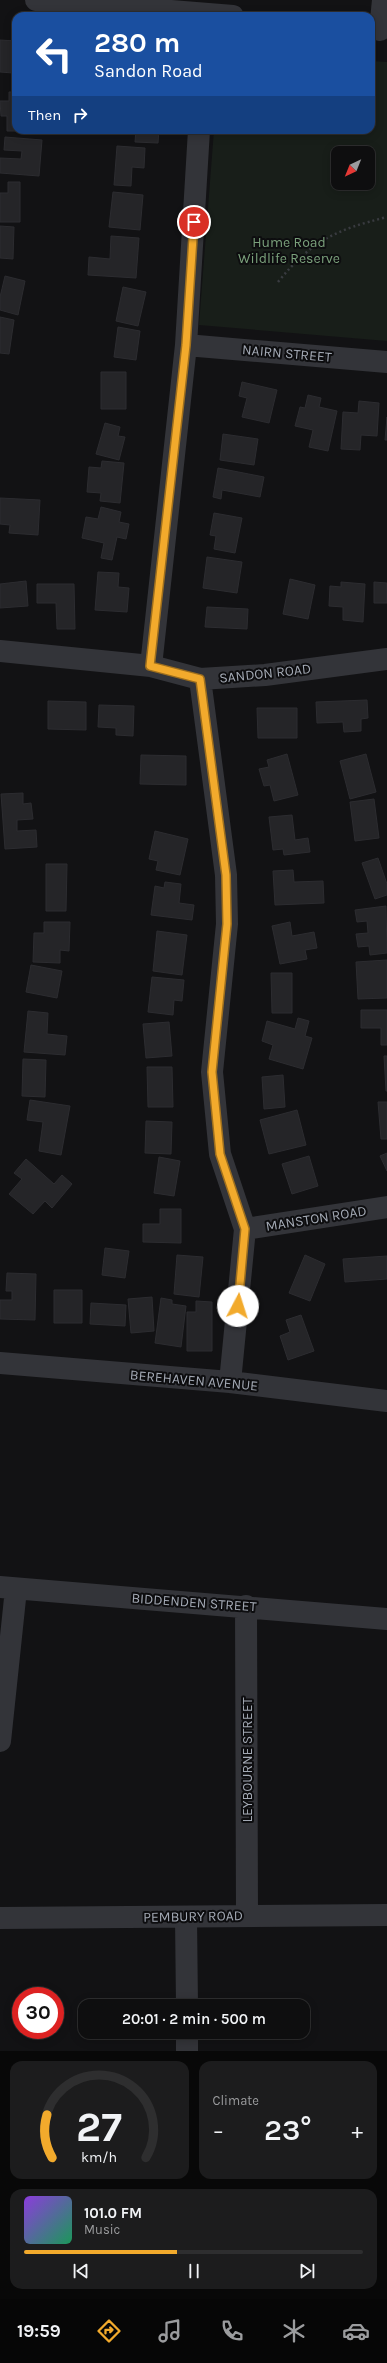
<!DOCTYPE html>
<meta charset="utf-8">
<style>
body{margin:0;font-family:Karla,sans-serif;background:#1c1c1d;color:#f1f3f6;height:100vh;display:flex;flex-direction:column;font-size:15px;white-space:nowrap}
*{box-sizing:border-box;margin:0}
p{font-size:13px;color:#9b9c9e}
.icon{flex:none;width:22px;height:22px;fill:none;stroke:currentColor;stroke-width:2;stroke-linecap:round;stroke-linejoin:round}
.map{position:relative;height:2051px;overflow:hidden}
.details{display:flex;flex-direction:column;gap:10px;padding:10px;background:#080808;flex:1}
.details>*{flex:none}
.banner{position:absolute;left:12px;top:12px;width:363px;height:122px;border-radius:12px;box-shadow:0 2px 10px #0003,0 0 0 1px #2e2e2f;background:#1a4fa0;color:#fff;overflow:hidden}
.needle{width:26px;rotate:223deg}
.controls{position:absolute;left:331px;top:146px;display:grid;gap:8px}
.controls a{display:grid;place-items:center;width:44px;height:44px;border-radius:8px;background:#0e0e0f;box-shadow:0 2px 10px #0003,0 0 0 1px #2e2e2f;font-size:20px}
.speed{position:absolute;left:12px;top:1987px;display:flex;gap:8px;font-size:20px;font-weight:700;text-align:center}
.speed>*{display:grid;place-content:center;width:52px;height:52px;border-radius:50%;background:#0e0e0f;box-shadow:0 2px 10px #0003,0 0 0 1px #2e2e2f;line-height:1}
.speed .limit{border:6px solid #d22;background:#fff;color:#111}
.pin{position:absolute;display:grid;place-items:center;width:34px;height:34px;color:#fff;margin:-17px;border:2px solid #fff;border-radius:50%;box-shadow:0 1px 4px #0007}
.me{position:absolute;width:44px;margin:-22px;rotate:5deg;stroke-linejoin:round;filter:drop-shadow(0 0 3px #0008)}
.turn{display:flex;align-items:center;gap:14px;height:84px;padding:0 16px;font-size:18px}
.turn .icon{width:52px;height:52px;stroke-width:2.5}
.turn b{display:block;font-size:28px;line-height:34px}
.then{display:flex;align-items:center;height:38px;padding:0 16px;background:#0003;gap:8px;font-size:15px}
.big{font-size:30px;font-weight:600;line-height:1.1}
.details .card{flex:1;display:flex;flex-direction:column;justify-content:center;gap:6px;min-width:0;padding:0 14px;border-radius:12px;background:#1c1c1d}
.details .dial{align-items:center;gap:0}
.dial svg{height:104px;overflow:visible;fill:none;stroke:#2e2e2f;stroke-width:7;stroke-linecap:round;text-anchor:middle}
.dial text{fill:#f1f3f6;stroke:none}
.song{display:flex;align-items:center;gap:12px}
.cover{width:48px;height:48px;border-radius:6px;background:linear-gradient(135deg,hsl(270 70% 55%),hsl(150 70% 35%))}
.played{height:4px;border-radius:2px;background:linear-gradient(90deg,#f2aa2c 45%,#2e2e2f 45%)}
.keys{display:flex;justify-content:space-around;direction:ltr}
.heat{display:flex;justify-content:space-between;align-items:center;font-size:22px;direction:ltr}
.details .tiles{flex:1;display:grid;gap:10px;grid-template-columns:1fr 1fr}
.card:last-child{grid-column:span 2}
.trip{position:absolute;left:78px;top:1999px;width:232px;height:40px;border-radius:12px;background:#0e0e0f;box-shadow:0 2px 10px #0003,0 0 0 1px #2e2e2f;font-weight:600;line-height:40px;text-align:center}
.tab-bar{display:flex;height:64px;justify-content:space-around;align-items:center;background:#060606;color:#9b9c9e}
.tab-bar .icon{width:28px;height:28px}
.tab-bar .on{color:#f2aa2c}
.tab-bar b{font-size:18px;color:#f1f3f6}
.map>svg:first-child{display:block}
.green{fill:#181e19;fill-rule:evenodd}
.building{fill:#252528;stroke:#2c2c30}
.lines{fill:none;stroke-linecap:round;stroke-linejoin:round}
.path{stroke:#393b40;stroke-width:2.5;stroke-dasharray:2 3;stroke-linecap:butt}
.minor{stroke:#333439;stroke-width:22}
.route-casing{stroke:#9d6e1d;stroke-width:10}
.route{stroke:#f2aa2c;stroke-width:7}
.labels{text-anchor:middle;stroke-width:4;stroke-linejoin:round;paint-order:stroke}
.park-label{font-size:14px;fill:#7aa07b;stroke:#0d0d0f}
.street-label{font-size:14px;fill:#a3a9b4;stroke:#0d0d0f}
</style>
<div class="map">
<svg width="387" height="2051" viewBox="0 0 387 2051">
<rect width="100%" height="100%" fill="#121214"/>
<path class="green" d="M371,61l16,1v279l-188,-16 15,-195h157zM338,153h30v30h-30z"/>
<path class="building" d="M0,40l16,1v19h-2l-1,13 -13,-1z
M9,92h7v38l13,1h-22v-15h-6l-1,-15h9z
M136,130h23l-1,13 -23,-1z
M5,137l37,3 -3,36 -39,-3v-15l21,1 1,-8 -18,-1z
M117,146l28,2 -1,20 -12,-1 -1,19 -17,-1z
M8,182h12v40h-20v-29h8z
M113,192l30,3 -3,35 -31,-3z
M0,226l14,1 -1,32 -13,-1z
M111,236l28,2 -3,40 -48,-3 1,-18 21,2z
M5,276l20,5 -7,34 -18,-5v-13z
M123,287l23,5 -8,34 -22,-5z
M0,317l14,3 -5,34 -9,-1z
M118,327l22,4 -4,29 -22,-3z
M101,372h25v37h-25z
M242,382l35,8 -8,33 -27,-6 5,-19 -8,-2z
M308,395l13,3 -2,9 18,4 -9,40 -19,-4 4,-17 -18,-4 5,-19 5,1z
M359,401l20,2 -2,33 -16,-1 -1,15 -19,-1 2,-37 15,1z
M387,417v23h-2z
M105,423l15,4 -2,9 7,1 -6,23 -23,-6z
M223,434l35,5 -4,26 -34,-5z
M102,461l22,2 -4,40 -20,-2 1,-8 -14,-1 2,-25 12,1z
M218,468l46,9 -4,20 -38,-7 -1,9 -8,-2z
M0,498l40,2 -2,35 -29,-2 1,-8 -10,-1z
M101,507l20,5 -2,10 10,2 -3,15 -9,-2 -5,23 -11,-2 3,-15 -22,-5 4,-21 12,2z
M214,513l28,5 -7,35 -21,-4 2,-13 -6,-1z
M207,557l35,5 -5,31 -34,-5z
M98,572l21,1 -1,14 11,1 -2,24 -32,-2z
M290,579l25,6 -7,34 -25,-5z
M26,581l2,25 -28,2v-24z
M341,582l24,2 -2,38 -20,-2v-13l-14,-1 1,-20 11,1z
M374,582l13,1v20h-13z
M37,584h37l1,45h-18l-1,-26h-19z
M207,607l41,2 -1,20 -42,-2z
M367,700l1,18 -7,1v12l-17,1 -1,-10 -26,1 -1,-21z
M48,701l38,1v28l-38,-1z
M99,705l35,1 -1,30 -17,-1v-7l-18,-1z
M257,708h40v30h-39z
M287,754l11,41 -24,6 -4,-16 -6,1 -5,-17 10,-2 -2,-7z
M366,754l10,38 -26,7 -10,-38z
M141,755l45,1v29l-46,-1z
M23,793v11l8,-1 2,16 -16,1v11l19,-1 1,17 -32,2 -4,-55z
M374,799l5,39 -24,3 -5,-39z
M292,815l3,25 13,-2 2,14 -26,3 -1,-6 -10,1 -4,-33z
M155,831l33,8 -8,36 -24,-5 2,-9 -9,-2z
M378,858l9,26v11l-12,4 -13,-36z
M46,864h21l-1,47h-20z
M293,870l1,12 29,-1 1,22 -49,2 -2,-34z
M165,882l16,2 -2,19 15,2 -2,15 -41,-5 4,-29 9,2z
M386,906l1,47 -17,2 -1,-9 -11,1 -2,-13 12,-1 -1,-12 -10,1 -2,-12z
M44,922h26l-1,29 -9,-1v13l-27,-1 1,-29h10z
M290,922l2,14 22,-4 3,16 -12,2 2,9 -27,5 -8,-38z
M157,931l30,4 -5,40 -29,-4z
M387,960v38l-29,1 -2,-37z
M31,965l31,6 -5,27 -31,-6z
M271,973h21v40h-20z
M152,977l32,3 -2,21 -8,-1 -1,15 -25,-3z
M361,1010h26v35h-6v-17h-20z
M28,1011l20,2 -1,21 20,2 -2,19 -41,-3z
M298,1018l11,3 -4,15 7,2 -9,31 -34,-10 4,-14 -11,-4 5,-20 28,8z
M169,1022l3,34 -26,2 -3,-34z
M384,1056h3v35h-1z
M23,1059l23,1 -1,37 -23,-1z
M147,1067h25l1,40h-25z
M283,1075l2,32 -21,2 -2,-32z
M30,1100l40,6 -9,49 -22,-4 4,-29 -16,-2z
M378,1102h9v37h-6z
M297,1110l9,35 -37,9 -9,-34z
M146,1121l26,1 -1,32 -26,-1z
M387,1153v18l-7,-15z
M309,1156l9,30 -26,8 -10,-30z
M159,1157l21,4 -6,35 -20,-3z
M26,1159l28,25 8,-9 10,9 -20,24 -7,-7 -12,13 -24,-20 13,-15 -8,-6z
M160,1209h21v34l-38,-1v-18h17z
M105,1248l24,3 -4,27 -23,-3z
M177,1255l26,2 -4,40 -25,-3z
M305,1255l20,9 -15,37 -21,-8z
M387,1256v23l-42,3 -2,-23z
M7,1273l29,1 -1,46 -35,-1v-19h12v-9h-6z
M54,1290h28v33h-28z
M152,1297l2,34 -23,2 -3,-34z
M161,1298l11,2v4l14,2 -5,41 -26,-4z
M196,1301l16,1v49h-25v-39h9z
M91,1303l35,2 -1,21 -35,-2z
M301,1315l13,36 -26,9 -8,-24 10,-4 -4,-12z"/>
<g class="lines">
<path class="path" d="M278,282c34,-42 58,-52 109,-65"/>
<path class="minor" d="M36,0l197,16
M380,30l3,-30
M186,345l201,17
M0,651l151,15 49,13 65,-4 122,-16
M151,666l35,-321 13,-215
M200,679l26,196 1,49 -15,148 8,82 25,75 -15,153
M245,1229l142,-22
M0,1363l230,19 157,19
M0,1587l387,32
M246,1606l1,309
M0,1741l16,-152
M186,1917l1,89
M0,1918l387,-3
M187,2032v19"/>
</g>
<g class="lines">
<defs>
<path id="route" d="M194,222l-8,123 -36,321 50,13 26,196 1,49 -15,148 8,82 25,75 -7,77"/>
</defs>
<use href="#route" class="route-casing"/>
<use href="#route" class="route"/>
</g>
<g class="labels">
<g class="park-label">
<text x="289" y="247">Hume Road<tspan x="289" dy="16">Wildlife Reserve</tspan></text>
</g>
<g class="street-label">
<text transform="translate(287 353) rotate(5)" y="5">NAIRN STREET</text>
<text transform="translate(265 673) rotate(-6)" y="5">SANDON ROAD</text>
<text transform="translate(316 1218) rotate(-9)" y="5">MANSTON ROAD</text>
<text transform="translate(194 1380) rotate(5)" y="5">BEREHAVEN AVENUE</text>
<text transform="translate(194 1602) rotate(4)" y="5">BIDDENDEN STREET</text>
<text transform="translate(247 1760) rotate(-90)" y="5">LEYBOURNE STREET</text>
<text transform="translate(193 1916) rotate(-1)" y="5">PEMBURY ROAD</text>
</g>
</g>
</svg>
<div class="controls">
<a><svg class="needle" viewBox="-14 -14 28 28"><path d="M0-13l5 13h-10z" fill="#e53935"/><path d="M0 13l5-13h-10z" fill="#9b9c9e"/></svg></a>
</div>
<div class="speed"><div class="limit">30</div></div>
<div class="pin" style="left:194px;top:222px;background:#d93025"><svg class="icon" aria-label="arrive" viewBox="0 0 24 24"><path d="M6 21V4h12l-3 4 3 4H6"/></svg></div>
<svg class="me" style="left:238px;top:1306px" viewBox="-20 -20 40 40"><circle r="19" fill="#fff"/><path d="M0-13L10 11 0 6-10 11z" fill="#f2aa2c"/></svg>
<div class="trip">20:01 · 2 min · 500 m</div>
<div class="banner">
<div class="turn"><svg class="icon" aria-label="left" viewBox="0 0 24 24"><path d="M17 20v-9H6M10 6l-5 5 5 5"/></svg><div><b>280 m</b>Sandon Road</div></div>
<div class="then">Then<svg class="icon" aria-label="right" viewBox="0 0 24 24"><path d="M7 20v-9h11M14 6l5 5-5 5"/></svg></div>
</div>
</div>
<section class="details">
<div class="tiles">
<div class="card dial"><svg viewBox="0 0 100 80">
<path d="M14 69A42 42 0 1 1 86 69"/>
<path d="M14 69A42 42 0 0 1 10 36" stroke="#f2aa2c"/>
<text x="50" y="56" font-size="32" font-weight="700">27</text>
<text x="50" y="72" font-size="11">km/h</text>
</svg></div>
<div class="card"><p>Climate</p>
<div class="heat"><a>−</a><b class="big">23°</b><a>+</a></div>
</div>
<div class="card">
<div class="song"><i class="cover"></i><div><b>101.0 FM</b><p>Music</p></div></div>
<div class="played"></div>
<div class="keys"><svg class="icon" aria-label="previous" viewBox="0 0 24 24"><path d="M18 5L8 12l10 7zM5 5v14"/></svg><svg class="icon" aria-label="pause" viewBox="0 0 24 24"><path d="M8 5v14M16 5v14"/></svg><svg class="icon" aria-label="next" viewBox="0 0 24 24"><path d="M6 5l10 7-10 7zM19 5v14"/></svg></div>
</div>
</div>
</section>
<nav class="tab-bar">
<b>19:59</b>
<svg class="icon on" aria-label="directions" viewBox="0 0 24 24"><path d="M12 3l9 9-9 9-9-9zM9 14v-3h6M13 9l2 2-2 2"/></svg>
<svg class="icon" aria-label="music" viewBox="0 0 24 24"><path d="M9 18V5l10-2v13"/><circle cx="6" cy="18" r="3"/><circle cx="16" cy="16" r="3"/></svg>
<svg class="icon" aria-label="phone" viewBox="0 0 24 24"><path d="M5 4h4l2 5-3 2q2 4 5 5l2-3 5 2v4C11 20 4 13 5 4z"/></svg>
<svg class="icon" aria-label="climate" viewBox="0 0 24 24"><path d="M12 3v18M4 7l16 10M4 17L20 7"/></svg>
<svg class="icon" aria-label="car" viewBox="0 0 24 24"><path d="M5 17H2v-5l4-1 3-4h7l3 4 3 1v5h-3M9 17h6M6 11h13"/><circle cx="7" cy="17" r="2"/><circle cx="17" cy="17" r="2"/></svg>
</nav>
